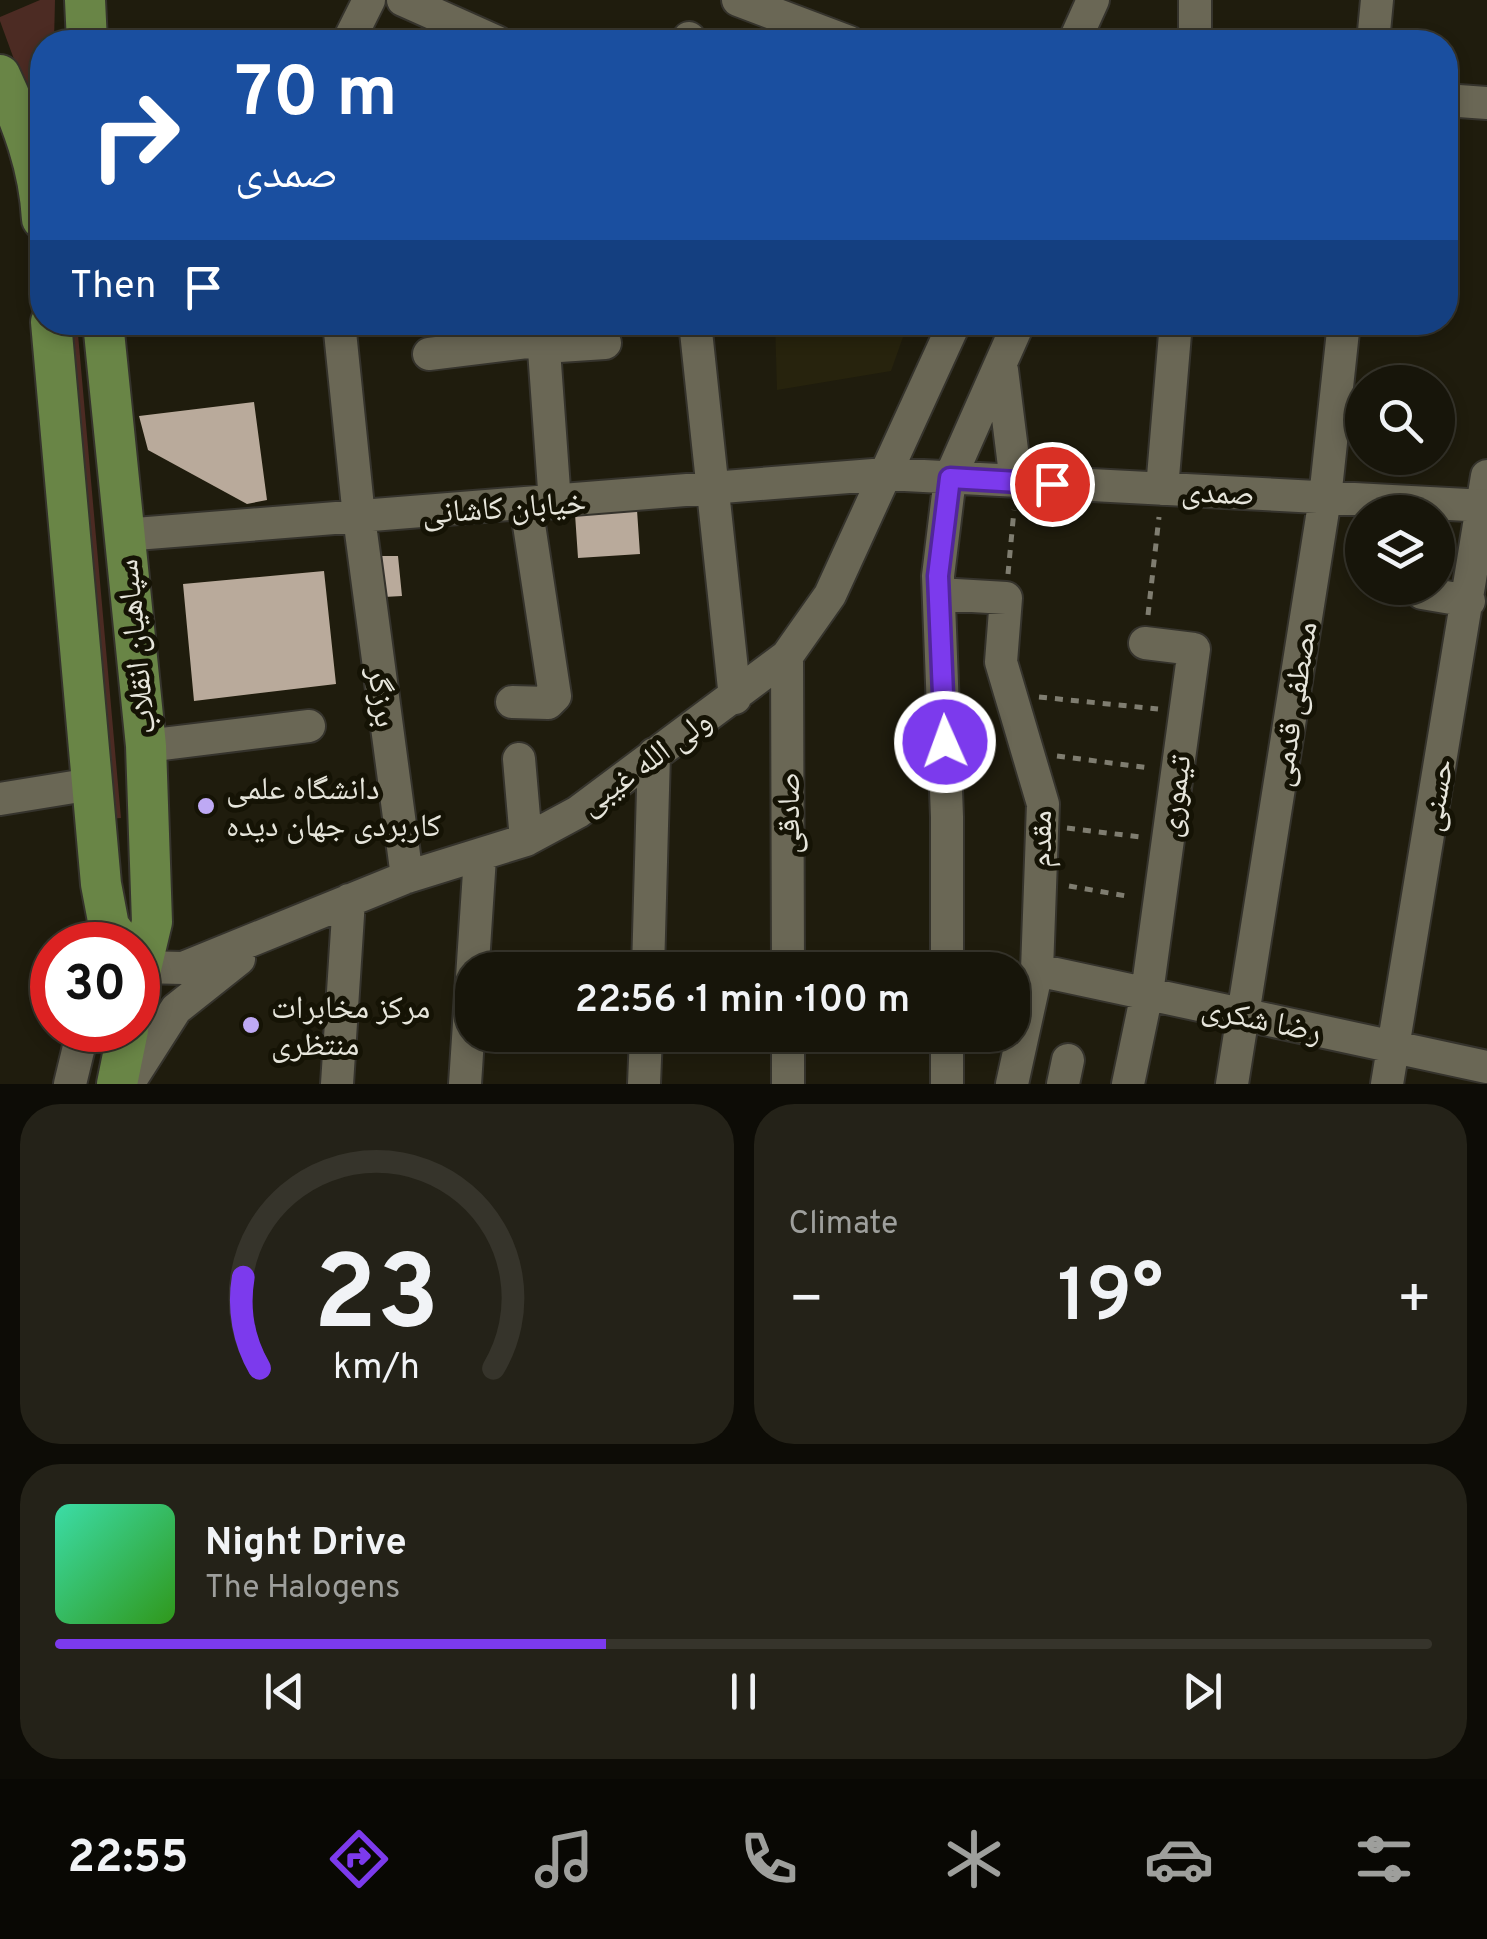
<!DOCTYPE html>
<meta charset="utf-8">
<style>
body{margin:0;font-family:Overpass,"Noto Naskh Arabic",sans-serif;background:#242218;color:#f1f3f6;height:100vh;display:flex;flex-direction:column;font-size:38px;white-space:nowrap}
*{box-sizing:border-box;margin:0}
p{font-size:32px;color:#9e9f9c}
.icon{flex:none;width:55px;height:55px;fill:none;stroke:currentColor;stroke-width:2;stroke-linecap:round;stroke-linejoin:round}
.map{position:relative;height:1084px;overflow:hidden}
.sheet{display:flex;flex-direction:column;gap:20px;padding:20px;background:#0d0c06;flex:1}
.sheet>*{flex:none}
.hud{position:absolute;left:30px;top:30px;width:1428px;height:305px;border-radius:40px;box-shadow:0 5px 15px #0003,0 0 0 2px #36342b;background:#1a4fa0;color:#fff;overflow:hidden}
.fabs{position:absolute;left:1345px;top:365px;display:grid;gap:20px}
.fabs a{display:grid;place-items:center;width:110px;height:110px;border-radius:50%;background:#17150a;box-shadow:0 5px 15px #0003,0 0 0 2px #36342b;font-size:50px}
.speed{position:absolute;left:30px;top:922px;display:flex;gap:20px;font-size:50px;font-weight:700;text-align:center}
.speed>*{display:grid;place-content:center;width:130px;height:130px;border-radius:50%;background:#17150a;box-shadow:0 5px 15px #0003,0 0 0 2px #36342b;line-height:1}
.speed .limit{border:15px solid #d22;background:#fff;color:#111}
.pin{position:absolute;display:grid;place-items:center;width:85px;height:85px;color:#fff;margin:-42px;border:5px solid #fff;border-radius:50%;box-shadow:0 2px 10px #0007}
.me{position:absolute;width:110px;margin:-55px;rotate:358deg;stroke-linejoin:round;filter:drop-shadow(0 0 8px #0008)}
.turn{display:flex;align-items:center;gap:35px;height:210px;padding:0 40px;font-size:45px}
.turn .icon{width:130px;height:130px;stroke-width:2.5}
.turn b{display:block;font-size:70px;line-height:85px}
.then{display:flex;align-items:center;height:95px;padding:0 40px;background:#0003;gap:20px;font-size:38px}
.big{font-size:75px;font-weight:600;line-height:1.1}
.sheet .widget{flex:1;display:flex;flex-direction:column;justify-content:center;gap:15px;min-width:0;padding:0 35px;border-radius:40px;background:#242218}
.sheet .dial{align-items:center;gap:0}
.dial svg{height:260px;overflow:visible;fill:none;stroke:#36342b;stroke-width:7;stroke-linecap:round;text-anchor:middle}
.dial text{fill:#f1f3f6;stroke:none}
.song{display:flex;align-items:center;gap:30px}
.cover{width:120px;height:120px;border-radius:15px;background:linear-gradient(135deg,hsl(160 70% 55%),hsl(110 70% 35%))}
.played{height:10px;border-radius:5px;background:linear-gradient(90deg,#7c3aed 40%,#36342b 40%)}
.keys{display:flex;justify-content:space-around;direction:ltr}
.heat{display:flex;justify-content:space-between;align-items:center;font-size:55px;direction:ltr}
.sheet .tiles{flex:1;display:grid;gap:20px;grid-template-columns:1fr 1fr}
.widget:last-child{grid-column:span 2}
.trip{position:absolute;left:455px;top:952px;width:575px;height:100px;border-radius:40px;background:#17150a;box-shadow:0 5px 15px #0003,0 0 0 2px #36342b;font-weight:600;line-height:100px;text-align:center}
.tabs{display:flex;height:160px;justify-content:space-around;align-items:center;background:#090804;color:#9e9f9c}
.tabs .icon{width:70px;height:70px}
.tabs .active{color:#7c3aed}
.tabs b{font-size:45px;color:#f1f3f6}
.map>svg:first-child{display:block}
.built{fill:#27230d}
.green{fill:#4c2b23}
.building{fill:#b9aa9b}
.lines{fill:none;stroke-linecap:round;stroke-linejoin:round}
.minor-casing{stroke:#35332c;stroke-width:36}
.major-casing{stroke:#35332c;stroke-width:44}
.path{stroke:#7f7d70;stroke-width:5;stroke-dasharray:8 8;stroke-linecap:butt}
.minor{stroke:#6a6755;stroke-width:32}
.major{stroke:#698546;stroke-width:40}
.route-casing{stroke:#51269a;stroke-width:25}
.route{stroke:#7c3aed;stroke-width:18}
.poi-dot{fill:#bea9f4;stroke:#151305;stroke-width:4}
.labels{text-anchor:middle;stroke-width:10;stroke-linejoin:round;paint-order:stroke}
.street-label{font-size:32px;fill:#e6e5db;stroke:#151305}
.poi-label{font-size:32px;fill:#e6e5db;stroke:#151305;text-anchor:start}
</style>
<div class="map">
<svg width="1487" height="1084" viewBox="0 0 1487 1084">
<rect width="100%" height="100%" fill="#1f1c0d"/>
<path class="built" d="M775,323v-1l133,1 -17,48 -114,19z"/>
<path class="green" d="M40,0h15l-1,42h-12v94l-42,-115v-4z
M65,323h12l44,495 -13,1z"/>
<path class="building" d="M254,402l13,98 -20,4 -99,-54 -9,-34z
M637,510l3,44 -62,4 -3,-44z
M379,556h19l4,40 -18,1z
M324,571l12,113 -142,17 -11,-117z"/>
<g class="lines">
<defs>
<path id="minor" d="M403,0l94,42
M738,0l111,42
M348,42l21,-42
M687,42l2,-4
M1074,42l19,-42
M1195,42v-42
M1373,42l4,-42
M1445,100l42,3
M339,322l20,195 48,360
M542,322l13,181
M695,322l40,376
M544,347l61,-4
M429,354l115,-14
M1002,370l14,112
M1162,489l14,-167
M123,535l763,-61 601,32
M1422,593l47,8
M939,594l67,4 -5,64 42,142 -6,166 -25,114
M787,656l1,314
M512,702l36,1 7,-7 -29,-191
M146,746l163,-20
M519,759l7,81
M0,799l92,-15
M140,967l43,1 224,-91 119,-37 52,-28 209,-156 43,-61 125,-273
M648,970l6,-216
M947,970v-153l-9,-241 12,-98 69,-156
M1037,970l450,97
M788,1035v49
M70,1084l13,-54
M128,1084l48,-75 63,-50
M337,1084l12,-184
M465,1084l15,-227
M644,1084l2,-49
M947,1084v-49
M1063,1084l5,-24
M1128,1084l19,-91 47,-344 -49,-6
M1232,1084l93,-586 19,-176
M1387,1084l100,-608"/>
<path id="major" d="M85,0l2,42
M0,75c22,47 39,92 42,144
M51,322l50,562 8,42 14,19
M103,322l43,424 6,176 -14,59
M117,1084l11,-54"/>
</defs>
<use href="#minor" class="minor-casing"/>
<use href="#major" class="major-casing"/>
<path class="path" d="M1008,574l6,-64
M1148,615l11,-98
M1039,697l119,12
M1057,756l93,12
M1067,828l73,9
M1069,886l63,11"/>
<use href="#minor" class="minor"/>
<use href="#major" class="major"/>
</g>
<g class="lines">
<defs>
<path id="route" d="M945,742l-7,-166 12,-98 102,6"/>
</defs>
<use href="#route" class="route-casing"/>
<use href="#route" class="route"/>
</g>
<g class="poi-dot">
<circle cx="206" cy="806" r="10"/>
<circle cx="251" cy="1025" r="10"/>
</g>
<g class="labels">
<g class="street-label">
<text transform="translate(1218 492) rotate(3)" y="11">صمدی</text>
<text transform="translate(504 507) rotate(-4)" y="11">خیابان کاشانی</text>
<text transform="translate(135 647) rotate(-96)" y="11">سپاهیان انقلاب</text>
<text transform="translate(383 697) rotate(82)" y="11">برزگر</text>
<text transform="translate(1293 704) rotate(-81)" y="11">مصطفی قدمی</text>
<text transform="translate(645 762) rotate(-36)" y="11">ولی الله غیبی</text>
<text transform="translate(1436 795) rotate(-80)" y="11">حسنی</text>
<text transform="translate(1174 796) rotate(-82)" y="11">تیموری</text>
<text transform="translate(788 813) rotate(-90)" y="11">صادقی</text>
<text transform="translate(1040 839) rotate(-90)" y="11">مقدم</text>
<text transform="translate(1262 1019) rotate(12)" y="11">رضا شکری</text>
</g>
<g class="poi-label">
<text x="226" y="799">دانشگاه علمی<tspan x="226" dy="37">کاربردی جهان دیده</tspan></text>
<text x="271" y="1018">مرکز مخابرات<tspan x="271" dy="37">منتظری</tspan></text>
</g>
</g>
</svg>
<div class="fabs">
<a><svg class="icon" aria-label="search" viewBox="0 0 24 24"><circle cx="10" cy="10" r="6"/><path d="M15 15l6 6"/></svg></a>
<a><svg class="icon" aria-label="layers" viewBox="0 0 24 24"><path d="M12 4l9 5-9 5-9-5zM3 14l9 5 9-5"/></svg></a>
</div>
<div class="speed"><div class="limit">30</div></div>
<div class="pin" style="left:1052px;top:484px;background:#d93025"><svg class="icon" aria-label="arrive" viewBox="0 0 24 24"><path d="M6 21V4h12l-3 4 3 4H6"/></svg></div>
<svg class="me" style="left:945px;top:742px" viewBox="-20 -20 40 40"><circle r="17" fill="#7c3aed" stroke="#fff" stroke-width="3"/><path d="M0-11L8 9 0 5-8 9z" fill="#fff"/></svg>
<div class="trip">22:56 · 1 min · 100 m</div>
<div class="hud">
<div class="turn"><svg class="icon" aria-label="right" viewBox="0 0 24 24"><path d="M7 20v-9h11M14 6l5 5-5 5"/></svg><div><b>70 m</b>صمدی</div></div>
<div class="then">Then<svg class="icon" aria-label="arrive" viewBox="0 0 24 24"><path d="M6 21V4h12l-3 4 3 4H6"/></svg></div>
</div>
</div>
<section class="sheet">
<div class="tiles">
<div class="widget dial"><svg viewBox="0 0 100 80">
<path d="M14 69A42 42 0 1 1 86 69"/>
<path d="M14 69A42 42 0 0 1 9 41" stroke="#7c3aed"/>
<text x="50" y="56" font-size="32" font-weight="700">23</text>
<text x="50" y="72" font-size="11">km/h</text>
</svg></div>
<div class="widget"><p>Climate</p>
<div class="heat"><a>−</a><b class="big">19°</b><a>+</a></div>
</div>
<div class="widget">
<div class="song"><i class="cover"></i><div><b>Night Drive</b><p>The Halogens</p></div></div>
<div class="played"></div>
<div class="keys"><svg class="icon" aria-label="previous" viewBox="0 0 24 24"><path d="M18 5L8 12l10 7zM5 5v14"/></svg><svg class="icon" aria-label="pause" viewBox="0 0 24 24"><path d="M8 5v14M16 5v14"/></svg><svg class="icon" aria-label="next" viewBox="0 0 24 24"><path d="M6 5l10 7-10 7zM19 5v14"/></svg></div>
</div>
</div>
</section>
<nav class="tabs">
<b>22:55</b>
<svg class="icon active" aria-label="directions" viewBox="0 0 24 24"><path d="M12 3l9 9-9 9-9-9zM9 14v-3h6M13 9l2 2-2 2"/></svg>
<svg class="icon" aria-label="music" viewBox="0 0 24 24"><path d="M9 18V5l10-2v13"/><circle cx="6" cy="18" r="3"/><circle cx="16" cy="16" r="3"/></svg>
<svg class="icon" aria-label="phone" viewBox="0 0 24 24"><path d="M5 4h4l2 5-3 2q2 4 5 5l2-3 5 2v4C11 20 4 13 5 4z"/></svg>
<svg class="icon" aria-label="climate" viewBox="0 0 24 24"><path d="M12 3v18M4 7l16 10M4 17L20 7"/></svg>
<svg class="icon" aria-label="car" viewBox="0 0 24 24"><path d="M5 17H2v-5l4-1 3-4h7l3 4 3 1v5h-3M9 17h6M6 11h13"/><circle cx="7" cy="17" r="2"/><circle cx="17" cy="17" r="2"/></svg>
<svg class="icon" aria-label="filters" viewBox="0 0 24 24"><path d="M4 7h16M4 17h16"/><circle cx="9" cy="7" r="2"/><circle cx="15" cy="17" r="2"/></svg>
</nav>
